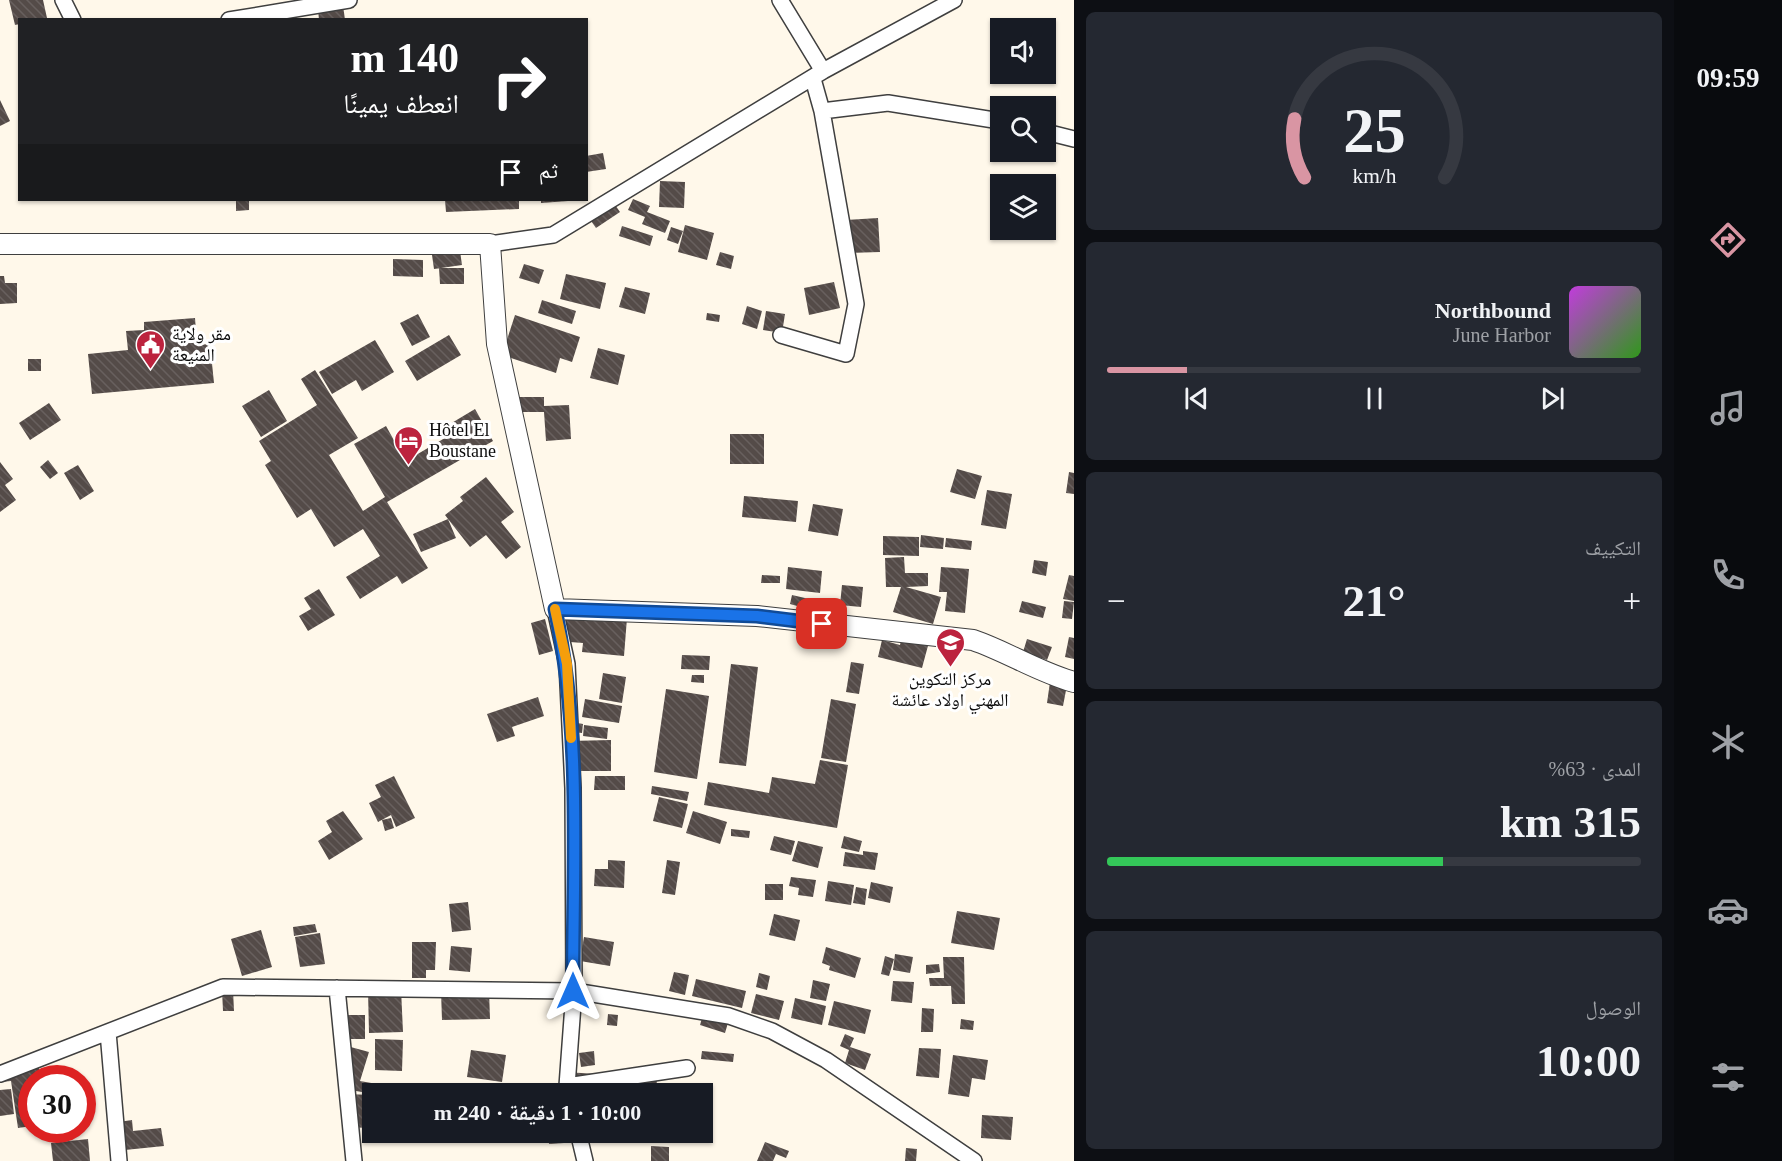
<!DOCTYPE html>
<html lang="ar">
<meta charset="utf-8">
<style>
body{margin:0;font-family:"Times New Roman","Noto Naskh Arabic",serif;background:#242831;color:#f1f3f6;direction:rtl;height:100vh;display:flex;flex-direction:column;font-size:22px;white-space:nowrap}
*{box-sizing:border-box;margin:0}
p{font-size:20px;color:#9ea1a6}
.icon{flex:none;width:33px;height:33px;fill:none;stroke:currentColor;stroke-width:2;stroke-linecap:round;stroke-linejoin:round}
.map{position:relative;flex:1;overflow:hidden;direction:ltr}
.details{display:flex;flex-direction:column;gap:12px;padding:12px;background:#0d0f14;width:600px}
.details>*{flex:none}
.guide{position:absolute;left:18px;top:18px;width:570px;height:183px;border-radius:0px;box-shadow:0 2px 4px #0004;direction:rtl;background:#202124;color:#fff;overflow:hidden}
.buttons{position:absolute;left:990px;top:18px;display:grid;gap:12px}
.buttons a{display:grid;place-items:center;width:66px;height:66px;border-radius:0px;background:#171b24;box-shadow:0 2px 4px #0004;font-size:30px}
.speed{position:absolute;left:18px;top:1065px;display:flex;gap:12px;font-size:30px;font-weight:700;text-align:center}
.speed>*{display:grid;place-content:center;width:78px;height:78px;border-radius:50%;background:#171b24;box-shadow:0 2px 4px #0004;line-height:1}
.speed .limit{border:9px solid #d22;background:#fff;color:#111}
.pin{position:absolute;display:grid;place-items:center;width:51px;height:51px;color:#fff;margin:-26px;border-radius:12px;box-shadow:0 3px 9px #0006}
.me{position:absolute;width:66px;margin:-33px;rotate:0deg;stroke-linejoin:round;filter:drop-shadow(0 0 4px #0008)}
.turn{display:flex;align-items:center;gap:21px;height:126px;padding:0 30px;font-size:27px}
.turn .icon{width:78px;height:78px;stroke-width:2.5}
.turn b{display:block;font-size:42px;line-height:51px}
.then{display:flex;align-items:center;height:57px;padding:0 30px;background:#0003;gap:12px;font-size:22px}
.big{font-size:45px;font-weight:700;line-height:1.1}
.details .widget{flex:1;display:flex;flex-direction:column;justify-content:center;gap:9px;min-width:0;padding:0 21px;border-radius:9px;background:#242831}
.details .dial{align-items:center;gap:0}
.dial svg{height:156px;overflow:visible;fill:none;stroke:#363941;stroke-width:7;stroke-linecap:round;text-anchor:middle}
.dial text{fill:#f1f3f6;stroke:none}
.song{display:flex;align-items:center;gap:18px}
.cover{width:72px;height:72px;border-radius:9px;background:linear-gradient(135deg,hsl(290 70% 55%),hsl(110 70% 35%))}
.played{height:6px;border-radius:3px;background:linear-gradient(90deg,#d995a3 15%,#363941 15%)}
.keys{display:flex;justify-content:space-around;direction:ltr}
.heat{display:flex;justify-content:space-between;align-items:center;font-size:33px;direction:ltr}
.charge{height:9px;border-radius:4px;background:linear-gradient(90deg,#34c759 63%,#363941 0)}
.trip{position:absolute;left:362px;top:1083px;width:351px;height:60px;border-radius:0px;background:#171b24;box-shadow:0 2px 4px #0004;font-weight:700;line-height:60px;text-align:center;direction:rtl}
main{display:flex;flex:1;min-height:0}
.tabs{display:flex;flex-direction:column;width:108px;justify-content:space-around;align-items:center;background:#090b0e;color:#9ea1a6}
.tabs .icon{width:42px;height:42px}
.tabs .on{color:#d995a3}
.tabs b{font-size:27px;color:#f1f3f6}
.map>svg:first-child{display:block}
.building{fill:url(#building-back-hatch)}
.lines{fill:none;stroke-linecap:round;stroke-linejoin:round}
.minor-casing{stroke:#3f3f3f;stroke-width:18}
.tertiary-casing{stroke:#3f3f3f;stroke-width:22}
.minor{stroke:#fff;stroke-width:15}
.tertiary{stroke:#fff;stroke-width:20}
.route-casing{stroke:#114b97;stroke-width:15}
.route{stroke:#1a73e8;stroke-width:10}
.slow{stroke:#f59e0b;stroke-width:10}
.labels{text-anchor:middle;stroke-width:6;stroke-linejoin:round;paint-order:stroke}
.poi-label{font-size:18px;fill:#0c0c0c;stroke:#fff;text-anchor:start}
</style>
<main>
<nav class="tabs">
<b>09:59</b>
<svg class="icon on" aria-label="directions" viewBox="0 0 24 24"><path d="M12 3l9 9-9 9-9-9zM9 14v-3h6M13 9l2 2-2 2"/></svg>
<svg class="icon" aria-label="music" viewBox="0 0 24 24"><path d="M9 18V5l10-2v13"/><circle cx="6" cy="18" r="3"/><circle cx="16" cy="16" r="3"/></svg>
<svg class="icon" aria-label="phone" viewBox="0 0 24 24"><path d="M5 4h4l2 5-3 2q2 4 5 5l2-3 5 2v4C11 20 4 13 5 4z"/></svg>
<svg class="icon" aria-label="climate" viewBox="0 0 24 24"><path d="M12 3v18M4 7l16 10M4 17L20 7"/></svg>
<svg class="icon" aria-label="car" viewBox="0 0 24 24"><path d="M5 17H2v-5l4-1 3-4h7l3 4 3 1v5h-3M9 17h6M6 11h13"/><circle cx="7" cy="17" r="2"/><circle cx="17" cy="17" r="2"/></svg>
<svg class="icon" aria-label="filters" viewBox="0 0 24 24"><path d="M4 7h16M4 17h16"/><circle cx="9" cy="7" r="2"/><circle cx="15" cy="17" r="2"/></svg>
</nav>
<section class="details">
<div class="widget dial"><svg viewBox="0 0 100 80">
<path d="M14 69A42 42 0 1 1 86 69"/>
<path d="M14 69A42 42 0 0 1 9 39" stroke="#d995a3"/>
<text x="50" y="56" font-size="32" font-weight="700">25</text>
<text x="50" y="72" font-size="11">km/h</text>
</svg></div>
<div class="widget">
<div class="song"><i class="cover"></i><div><b>Northbound</b><p>June Harbor</p></div></div>
<div class="played"></div>
<div class="keys"><svg class="icon" aria-label="previous" viewBox="0 0 24 24"><path d="M18 5L8 12l10 7zM5 5v14"/></svg><svg class="icon" aria-label="pause" viewBox="0 0 24 24"><path d="M8 5v14M16 5v14"/></svg><svg class="icon" aria-label="next" viewBox="0 0 24 24"><path d="M6 5l10 7-10 7zM19 5v14"/></svg></div>
</div>
<div class="widget"><p>التكييف</p>
<div class="heat"><a>−</a><b class="big">21°</b><a>+</a></div>
</div>
<div class="widget"><p>المدى · 63%</p><b class="big">315 km</b><div class="charge"></div></div>
<div class="widget"><p>الوصول</p><b class="big">10:00</b></div>
</section>
<div class="map">
<svg width="1074" height="1161" viewBox="0 0 1074 1161">
<defs>
<pattern id="building-back-hatch" width="6" height="6" patternUnits="userSpaceOnUse" patternTransform="scale(1.5)"><rect width="6" height="6" fill="#544b48"/><path d="M-1 5l2 2M0 0l6 6M5-1l2 2" fill="none" stroke="#68605e"/></pattern>
</defs>
<rect width="100%" height="100%" fill="#fff8ea"/>
<path class="building" d="M9,0h34l4,18 -27,2v4l-5,1z
M343,5l2,15h-26l-1,-11z
M0,100l10,21 -10,5z
M603,153l3,16 -20,3v-16z
M660,181l25,1 -1,26 -25,-1z
M633,199l17,7 -3,6 23,9 -5,12 -23,-9 3,-7 -17,-7z
M236,200h13v10l-13,1z
M445,200h74v9l-73,3z
M541,200h27v1l-27,2z
M613,202l7,10 -24,16 -7,-10z
M878,218l2,34 -32,1 -2,-33z
M685,225l29,8 -7,27 -29,-8z
M622,226l31,10 -3,10 -31,-10z
M671,227l12,4 -5,13 -11,-4z
M460,251l2,14 -28,4 -2,-14z
M720,252l14,4 -3,13 -15,-4z
M393,259l30,1v17l-30,-1z
M524,264l20,6 -5,14 -20,-6z
M439,268h25v16h-24z
M566,274l40,9 -6,26 -40,-10z
M0,276h4l1,7h12v20l-17,1z
M834,282l6,26 -31,7 -5,-27z
M625,287l25,6 -5,21 -26,-7z
M542,300l34,11 -4,13 -34,-11z
M747,306l15,5 -5,18 -15,-5z
M766,311l19,3 -3,19 -19,-3z
M707,313l13,2 -1,7 -13,-2z
M418,314l12,23 -18,9 -12,-23z
M515,315l65,22 -8,25 -12,-4 -4,15 -54,-18z
M195,318l2,27 13,-1 4,39 -122,11 -4,-40 40,-4 -2,-19 18,-1v-8z
M449,335l12,20 -44,26 -12,-20z
M375,340l19,32 -32,19 -6,-11 -24,14 -13,-22z
M598,348l27,7 -7,30 -28,-7z
M28,359h13v12h-13z
M315,370l43,68 -29,17 34,56 22,-14 -31,-53 32,-18 14,25 11,-6 5,10 34,-20 -5,-8 30,-18 18,32 -106,61 41,66 -26,16 -5,-8 -37,23 -14,-22 34,-21 -17,-27 -29,18 -23,-38 -14,9 -32,-53 6,-4 -12,-20 58,-36 -16,-26z
M269,390l18,31 -26,16 -19,-31z
M518,397h26v9l25,-1 2,34 -25,2 -2,-29h-25z
M49,403l12,17 -31,20 -11,-17z
M730,434h34v30h-34z
M48,460l10,13 -8,6 -10,-12z
M0,462l13,17 -8,6 11,15 -16,12z
M78,465l16,26 -14,9 -16,-27z
M957,469l25,7 -7,23 -25,-7z
M1069,472l5,1v21l-8,-1z
M486,477l28,35 -13,10 20,25 -15,12 -20,-24 -16,12 -22,-28 8,19 -35,14 -8,-18 35,-15 -3,-4 18,-14 -3,-4z
M987,490l25,4 -6,35 -25,-4z
M744,496l54,5 -2,21 -54,-5z
M813,504l30,5 -5,27 -30,-5z
M921,535l23,3 -1,11 -23,-2z
M883,536l36,1v19l-36,-1z
M946,538l26,3 -1,9 -26,-3z
M904,557l1,16h23v13l-22,1 35,10 -8,27 -40,-12 8,-25h-15l-1,-29z
M1034,560l14,2 -2,14 -14,-3z
M788,567l34,4 -2,22 -34,-4z
M941,567l28,2 -4,44 -20,-2 2,-19h-8z
M762,575l18,1v7h-19z
M1069,575l5,1v25l-11,-2z
M842,585l21,2 -2,20 -21,-2z
M319,589l16,26 -27,16 -9,-15 12,-7 -7,-11z
M792,595l26,6 -3,10 -25,-7z
M1022,601l24,6 -3,11 -24,-6z
M1064,601l10,1 -2,17 -10,-1z
M560,612l67,6 -3,38 -42,-4 1,-9 -26,-2z
M545,619l8,32 -14,4 -8,-32z
M902,636l27,6 -7,26 -44,-11 4,-17 18,5z
M1069,637l5,1v21l-9,-2z
M1027,639l25,8 -5,13 -24,-8z
M682,655l28,1 -1,14 -28,-1z
M851,662l13,2 -5,30 -13,-2z
M731,664l27,3 -12,99 -27,-3z
M603,673l23,4 -4,26 -23,-4z
M692,675h12v8l-13,-1z
M1050,682l17,3 -4,21 -16,-3z
M666,689l43,7 -12,83 -43,-7z
M538,697l6,19 -32,11 3,9 -18,6 -10,-28z
M585,699l37,7 -3,17 -37,-6z
M831,699l25,5 -10,58 -25,-4z
M572,722l11,2 -1,9 -11,-1z
M584,725l24,3 -1,11 -24,-3z
M611,740v31h-40l-1,-30z
M820,760l28,5 -11,63 -133,-23 4,-23 61,11 3,-16 43,7z
M394,776l21,42 -19,9 -5,-12 -13,7 -9,-19 12,-6 -6,-12z
M595,776h30v14h-31z
M652,786l37,6 -2,9 -36,-7z
M659,797l29,7 -6,24 -29,-7z
M343,811l20,28 -34,21 -11,-19 14,-9 -6,-11z
M693,811l34,11 -7,22 -34,-11z
M391,818l3,10 -9,3 -3,-11z
M731,829l19,2 -1,7 -18,-2z
M774,836l21,5 -4,14 -21,-5z
M844,836l18,5 -3,11 -18,-4z
M798,841l25,6 -5,21 -26,-7z
M863,851l15,2 -3,17 -32,-4 2,-14 18,3z
M608,860l17,1 -1,27 -30,-2 1,-17h13z
M667,860l13,2 -5,33 -13,-2z
M791,877l25,3 -3,17 -15,-2 1,-7 -10,-2z
M828,881l26,4 -3,20 -26,-4z
M871,882l22,5 -3,16 -22,-5z
M765,884h18v16h-18z
M856,887l11,2 -2,16 -12,-2z
M468,902l3,28 -19,2 -3,-28z
M957,911l43,7 -6,32 -43,-7z
M774,914l26,6 -5,21 -26,-6z
M315,924l2,8 -23,4 -1,-9z
M261,930l11,37 -30,9 -11,-37z
M320,933l5,31 -25,3 -5,-30z
M584,937l30,5 -4,24 -30,-5z
M412,942h24l-1,28h-9v8h-14z
M451,946l21,2 -2,24 -21,-2z
M826,947l35,11 -6,20 -26,-8 1,-4 -8,-3z
M895,954l18,3 -3,16 -17,-3z
M885,956l9,3 -5,17 -8,-2z
M943,957h21l1,47h-13l-1,-18h-21l-1,-8h15z
M939,964l1,8 -14,2v-9z
M674,972l15,3 -4,20 -16,-4z
M759,973l11,3 -3,14 -11,-3z
M696,979l50,12 -4,17 -50,-12z
M813,980l17,4 -4,17 -16,-3z
M893,981l21,1 -2,21 -21,-2z
M401,989l2,43 -34,1 -1,-43z
M222,990h11l1,21h-11z
M489,990l1,29 -48,1 -1,-29z
M756,994l28,7 -5,19 -28,-7z
M795,998l31,8 -4,19 -31,-7z
M834,1001l37,9 -6,24 -37,-9z
M705,1008l25,8 -5,17 -25,-8z
M922,1008l12,1 -1,23h-12z
M608,1014l10,1 -1,11 -10,-1z
M337,1015h28v24h-28z
M961,1019l13,2 -1,9 -13,-1z
M845,1034l9,4 -4,9 21,7 -6,16 -20,-7 4,-13 -9,-4z
M375,1039l28,1 -1,31 -27,-1z
M347,1046l22,6 -9,29 17,3 -2,10 -32,-5z
M919,1048l22,1 -2,29 -23,-2z
M471,1050l35,5 -4,27 -35,-5z
M594,1051l1,14 -14,2 -2,-14z
M702,1051l32,3 -1,8 -32,-3z
M953,1055l35,5 -3,20 -13,-2 -3,19 -21,-3z
M39,1068l1,10h-8v48l-14,2 -7,-47 -11,1v-5z
M566,1072l91,6 -1,16h-36l1,-8 -12,-1v9h-45z
M673,1088l17,2 -1,4h-16z
M11,1089l3,25 -14,2v-26z
M473,1089l19,1v4h-19z
M347,1094l24,1 -1,33 -24,-1z
M982,1115l31,2 -2,23 -30,-2z
M132,1120l1,11 28,-3 3,18 -49,5 -3,-28z
M548,1132h15l1,11 -15,1z
M608,1132h24v7h-24z
M88,1139l2,22h-37l-2,-18z
M765,1142l24,9 -3,7 -10,-4 -3,7h-16z
M651,1146l18,1v14h-18z
M906,1148l11,1 -1,12h-11z"/>
<g class="lines">
<defs>
<path id="minor" d="M63,0l10,20
M780,0l43,71
M229,20l120,-20
M822,111l66,-8 112,18
M1046,132l28,7
M490,244l63,-9 270,-164 131,-71
M781,335l65,19 10,-50 -34,-193 -9,-32
M555,609l12,55 6,124 1,203 -7,95 2,8
M337,988l17,173
M108,1032l11,129
M0,1074l223,-87 351,4 155,25 43,15 54,29 148,101
M567,1086l120,-18
M578,1132l7,29"/>
<path id="tertiary" d="M0,244h490l7,100 58,265 202,7 216,24c35,12 65,32 101,42"/>
</defs>
<use href="#minor" class="minor-casing"/>
<use href="#tertiary" class="tertiary-casing"/>
<use href="#minor" class="minor"/>
<use href="#tertiary" class="tertiary"/>
</g>
<g class="lines">
<defs>
<path id="route" d="M573,991c0,-127 9,-258 -18,-382l202,7 65,8"/>
</defs>
<use href="#route" class="route-casing"/>
<use href="#route" class="route"/>
<path class="slow" d="M555,609l12,55 4,74"/>
</g>
<defs>
<symbol id="civic-pin" viewBox="-11 -11 22 30"><path d="M0 17L-7.5 6A9.5 9.5 0 1 1 7.5 6Z" fill="#bc233e" stroke="#fff"/><path d="M-.6-6.5H3V-4.5H.6V-3L4-1V1h2V6H-6V1h2V-1L-.6-3ZM-1.2 2.5V6h2.4V2.5Z" fill="#fff"/></symbol>
<symbol id="hotel-pin" viewBox="-11 -11 22 30"><path d="M0 17L-7.5 6A9.5 9.5 0 1 1 7.5 6Z" fill="#bc233e" stroke="#fff"/><path d="M-6-4.5h1.5V1H6V5H4.5V3h-9V5H-6ZM-4 0a1.8 1.8 0 1 1 3.6 0ZM.5 0V-2.5h3Q6-2.5 6 0Z" fill="#fff"/></symbol>
<symbol id="university-pin" viewBox="-11 -11 22 30"><path d="M0 17L-7.5 6A9.5 9.5 0 1 1 7.5 6Z" fill="#bc233e" stroke="#fff"/><path d="M0-5L7-2L0 1L-7-2ZM-4 1L0 2.5L4 1V4Q0 6-4 4Z" fill="#fff"/></symbol>
</defs>
<g fill-rule="evenodd">
<use href="#civic-pin" x="134" y="328" width="33" height="45"/>
<use href="#hotel-pin" x="392" y="424" width="33" height="45"/>
<use href="#university-pin" x="934" y="626" width="33" height="45"/>
</g>
<g class="labels">
<g class="poi-label">
<text x="172" y="340">مقر ولاية<tspan x="172" dy="21">المنيعة</tspan></text>
<text x="429" y="436">Hôtel El<tspan x="429" dy="21">Boustane</tspan></text>
<text x="950" y="685" text-anchor="middle">مركز التكوين<tspan x="950" dy="21">المهني اولاد عائشة</tspan></text>
</g>
</g>
</svg>
<div class="buttons">
<a><svg class="icon" aria-label="sound" viewBox="0 0 24 24"><path d="M4 9h4l5-4v14l-5-4H4zM17 9q2 3 0 6"/></svg></a>
<a><svg class="icon" aria-label="search" viewBox="0 0 24 24"><circle cx="10" cy="10" r="6"/><path d="M15 15l6 6"/></svg></a>
<a><svg class="icon" aria-label="layers" viewBox="0 0 24 24"><path d="M12 4l9 5-9 5-9-5zM3 14l9 5 9-5"/></svg></a>
</div>
<div class="speed"><div class="limit">30</div></div>
<div class="pin" style="left:822px;top:624px;background:#d93025"><svg class="icon" aria-label="arrive" viewBox="0 0 24 24"><path d="M6 21V4h12l-3 4 3 4H6"/></svg></div>
<svg class="me" style="left:573px;top:991px" viewBox="-20 -20 40 40"><path d="M0-17L14 15 0 8-14 15z" fill="#1a73e8" stroke="#fff" stroke-width="4"/></svg>
<div class="trip">10:00 · 1 دقيقة · 240 m</div>
<div class="guide">
<div class="turn"><svg class="icon" aria-label="right" viewBox="0 0 24 24"><path d="M7 20v-9h11M14 6l5 5-5 5"/></svg><div><b>140 m</b>انعطف يمينًا</div></div>
<div class="then">ثم<svg class="icon" aria-label="arrive" viewBox="0 0 24 24"><path d="M6 21V4h12l-3 4 3 4H6"/></svg></div>
</div>
</div>
</main>
